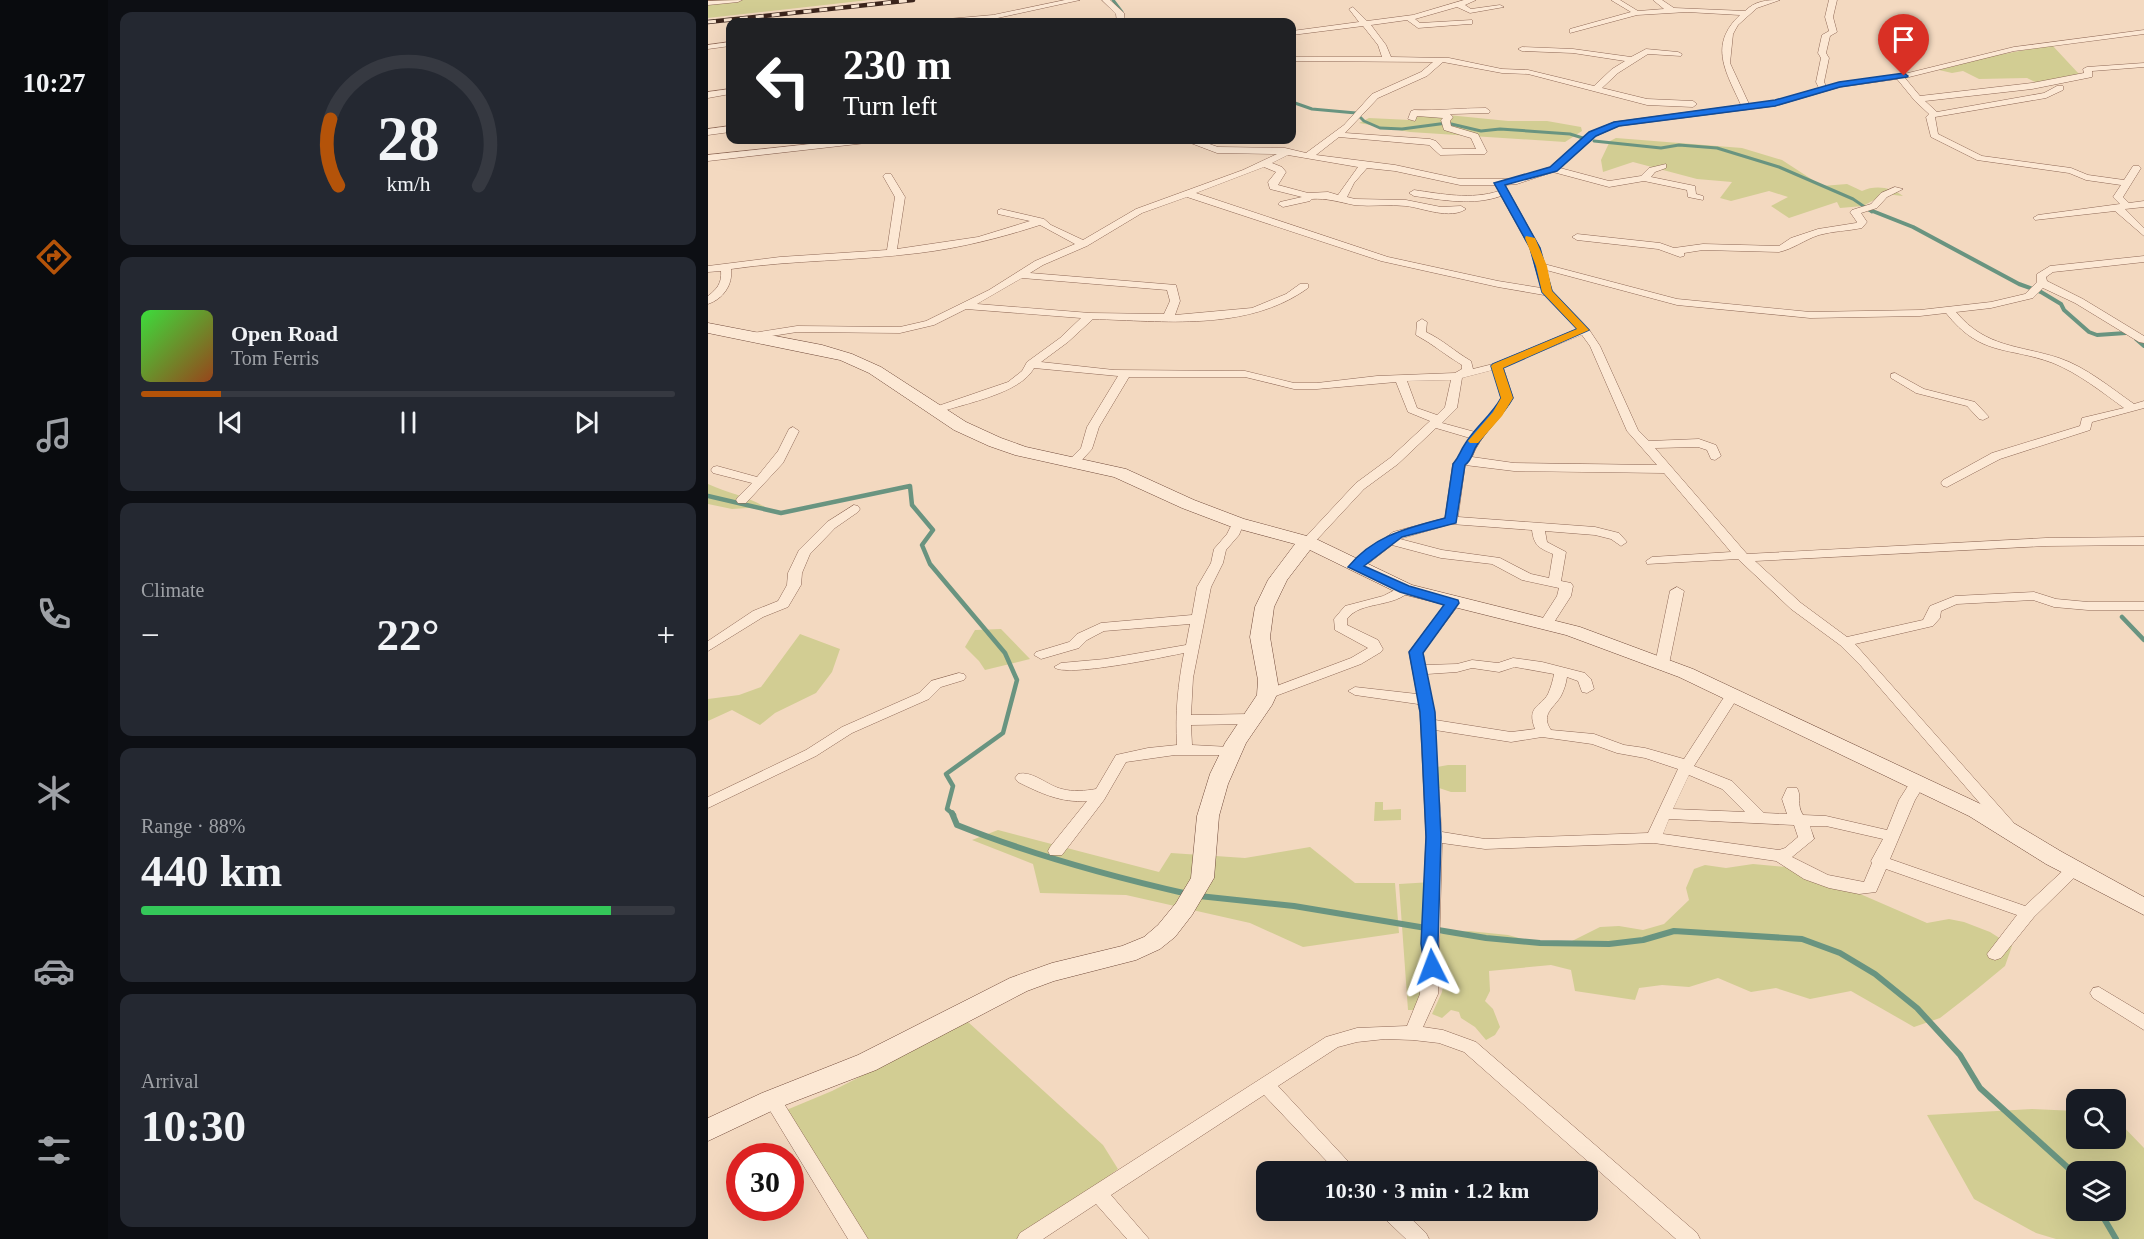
<!DOCTYPE html>
<meta charset="utf-8">
<style>
body{margin:0;font-family:"Times New Roman",serif;background:#242831;color:#f1f3f6;height:100vh;display:flex;flex-direction:column;font-size:22px;white-space:nowrap}
*{box-sizing:border-box;margin:0}
p{font-size:20px;color:#9ea1a6}
.icon{flex:none;width:33px;height:33px;fill:none;stroke:currentColor;stroke-width:2;stroke-linecap:round;stroke-linejoin:round}
.map{position:relative;flex:1;overflow:hidden}
.sheet{display:flex;flex-direction:column;gap:12px;padding:12px;background:#0d0f14;width:600px}
.sheet>*{flex:none}
.top-card{position:absolute;left:18px;top:18px;width:570px;height:126px;border-radius:12px;box-shadow:0 6px 24px #0002;background:#202124;color:#fff;overflow:hidden}
.controls{position:absolute;left:1358px;top:1089px;display:grid;gap:12px}
.controls a{display:grid;place-items:center;width:60px;height:60px;border-radius:12px;background:#171b24;box-shadow:0 6px 24px #0002;font-size:30px}
.speed{position:absolute;left:18px;top:1143px;display:flex;gap:12px;font-size:30px;font-weight:700;text-align:center}
.speed>*{display:grid;place-content:center;width:78px;height:78px;border-radius:50%;background:#171b24;box-shadow:0 6px 24px #0002;line-height:1}
.speed .limit{border:9px solid #d22;background:#fff;color:#111}
.pin{position:absolute;display:grid;place-items:center;width:51px;height:51px;color:#fff;margin:-62px -26px;border-radius:50% 50% 50% 0;rotate:-45deg;box-shadow:0 0 6px #0007}
.pin .icon{rotate:45deg}
.me{position:absolute;width:66px;margin:-33px;rotate:357deg;stroke-linejoin:round;filter:drop-shadow(0 0 4px #0008)}
.turn{display:flex;align-items:center;gap:21px;height:126px;padding:0 18px;font-size:27px}
.turn .icon{width:78px;height:78px;stroke-width:2.5}
.turn b{display:block;font-size:42px;line-height:51px}
.big{font-size:45px;font-weight:700;line-height:1.1}
.sheet .tile{flex:1;display:flex;flex-direction:column;justify-content:center;gap:9px;min-width:0;padding:0 21px;border-radius:12px;background:#242831}
.sheet .dial{align-items:center;gap:0}
.dial svg{height:156px;overflow:visible;fill:none;stroke:#363941;stroke-width:7;stroke-linecap:round;text-anchor:middle}
.dial text{fill:#f1f3f6;stroke:none}
.song{display:flex;align-items:center;gap:18px}
.cover{width:72px;height:72px;border-radius:9px;background:linear-gradient(135deg,hsl(120 70% 55%),hsl(20 70% 35%))}
.played{height:6px;border-radius:3px;background:linear-gradient(90deg,#b45309 15%,#363941 15%)}
.keys{display:flex;justify-content:space-around;direction:ltr}
.heat{display:flex;justify-content:space-between;align-items:center;font-size:33px;direction:ltr}
.charge{height:9px;border-radius:4px;background:linear-gradient(90deg,#34c759 88%,#363941 0)}
.trip{position:absolute;left:548px;top:1161px;width:342px;height:60px;border-radius:12px;background:#171b24;box-shadow:0 6px 24px #0002;font-weight:700;line-height:60px;text-align:center}
main{display:flex;flex:1;min-height:0}
.tab-bar{display:flex;flex-direction:column;width:108px;justify-content:space-around;align-items:center;background:#090b0e;color:#9ea1a6}
.tab-bar .icon{width:42px;height:42px}
.tab-bar .on{color:#b45309}
.tab-bar b{font-size:27px;color:#f1f3f6}
.map>svg:first-child{display:block}
.green{fill:#d2cd93;fill-rule:evenodd}
.lines{fill:none;stroke-linecap:round;stroke-linejoin:round}
.stream-far3{stroke:#699480;stroke-width:3}
.stream-far2{stroke:#699480;stroke-width:4}
.stream-far1{stroke:#699480;stroke-width:4.5}
.stream{stroke:#699480;stroke-width:6}
.street-casing{stroke:#8e6856;stroke-width:1}
.secondary-casing{stroke:#704939;stroke-width:1}
.street{fill:#fce8d4;fill-rule:evenodd}
.secondary{fill:#fce8d4;fill-rule:evenodd}
.rail-casing{stroke:#3c251c;stroke-width:4.5}
.rail{stroke:#f9e5d1;stroke-width:3;stroke-dasharray:8;stroke-linecap:butt}
.route{fill:#1a73e8;stroke:#114b97;stroke-width:1.5}
.slow{fill:#f59e0b}
</style>
<main>
<nav class="tab-bar">
<b>10:27</b>
<svg class="icon on" aria-label="directions" viewBox="0 0 24 24"><path d="M12 3l9 9-9 9-9-9zM9 14v-3h6M13 9l2 2-2 2"/></svg>
<svg class="icon" aria-label="music" viewBox="0 0 24 24"><path d="M9 18V5l10-2v13"/><circle cx="6" cy="18" r="3"/><circle cx="16" cy="16" r="3"/></svg>
<svg class="icon" aria-label="phone" viewBox="0 0 24 24"><path d="M5 4h4l2 5-3 2q2 4 5 5l2-3 5 2v4C11 20 4 13 5 4z"/></svg>
<svg class="icon" aria-label="climate" viewBox="0 0 24 24"><path d="M12 3v18M4 7l16 10M4 17L20 7"/></svg>
<svg class="icon" aria-label="car" viewBox="0 0 24 24"><path d="M5 17H2v-5l4-1 3-4h7l3 4 3 1v5h-3M9 17h6M6 11h13"/><circle cx="7" cy="17" r="2"/><circle cx="17" cy="17" r="2"/></svg>
<svg class="icon" aria-label="filters" viewBox="0 0 24 24"><path d="M4 7h16M4 17h16"/><circle cx="9" cy="7" r="2"/><circle cx="15" cy="17" r="2"/></svg>
</nav>
<section class="sheet">
<div class="tile dial"><svg viewBox="0 0 100 80">
<path d="M14 69A42 42 0 1 1 86 69"/>
<path d="M14 69A42 42 0 0 1 10 35" stroke="#b45309"/>
<text x="50" y="56" font-size="32" font-weight="700">28</text>
<text x="50" y="72" font-size="11">km/h</text>
</svg></div>
<div class="tile">
<div class="song"><i class="cover"></i><div><b>Open Road</b><p>Tom Ferris</p></div></div>
<div class="played"></div>
<div class="keys"><svg class="icon" aria-label="previous" viewBox="0 0 24 24"><path d="M18 5L8 12l10 7zM5 5v14"/></svg><svg class="icon" aria-label="pause" viewBox="0 0 24 24"><path d="M8 5v14M16 5v14"/></svg><svg class="icon" aria-label="next" viewBox="0 0 24 24"><path d="M6 5l10 7-10 7zM19 5v14"/></svg></div>
</div>
<div class="tile"><p>Climate</p>
<div class="heat"><a>−</a><b class="big">22°</b><a>+</a></div>
</div>
<div class="tile"><p>Range · 88%</p><b class="big">440 km</b><div class="charge"></div></div>
<div class="tile"><p>Arrival</p><b class="big">10:30</b></div>
</section>
<div class="map">
<svg width="1436" height="1239" viewBox="0 0 1436 1239">
<rect width="100%" height="100%" fill="#f3d9c0"/>
<path class="green" d="M0,0h161l-161,18z
M1344,45l27,29 -40,10 -12,-6 -48,1 -16,-8 -11,2 -13,-3 54,-14z
M720,113l80,8h39l34,6 1,4 -17,11 -155,-10 -51,-9 10,-5 41,2z
M908,138l126,10 40,12 40,26 25,-2 15,7c13,-6 29,-4 41,5l-18,-2 -22,12 -23,2 -3,-6 -48,16 -18,-12 17,-9 -19,-6 -38,10 -11,-3 12,-16 -35,-3 -64,-17 -30,10 -2,-12 9,-19z
M0,484c19,9 39,12 57,23l-33,2 -24,-5z
M293,629l29,30 -45,11 -6,-9 -14,-14 10,-17z
M92,634l40,15 -8,23 -16,21 -41,20 -15,12 -28,-15 -24,11v-22l31,-4 22,-8z
M740,765h18v27h-15l-12,-4 -2,-21z
M667,802h8v8l18,-1v11l-27,1z
M290,830l161,42 12,-19 74,5 65,-11 45,36h40l4,50 -96,14 -53,-24 -124,-28 -86,-2 -7,-29 -61,-24z
M1045,864l32,3 66,23 76,33 22,-4 15,3 26,10 22,14 -7,20 -29,24 -36,28 -26,9 -63,-36 -41,8 -34,-11 -25,4 -33,-14 -29,9 -27,-2 -23,3 -4,12 -60,-9 -4,-21 -20,-5 -62,6 1,20 -5,10 8,8 7,18 -5,8 -9,5 -11,-13 -14,-9 -2,-6 -8,-2 -9,8 -10,-4 10,-22 2,-13h-13l-12,31h-11l-9,-126 33,-2 8,52 29,-3 39,4 32,9 24,1 36,-18 19,-1 24,4 21,-6 25,-24 -3,-12 8,-19 11,-4 21,3z
M260,1022l135,123 15,24 -92,70h-161l-81,-128 48,-20z
M1324,1109l44,2v27h39v-18h2l27,28v91h-88l-20,-6 -62,-34 -47,-84zM1368,1172h39v38h-39z"/>
<g class="lines">
<path class="stream-far3" d="M405,0l9,12v10
M584,102l20,7 44,4 8,8 16,7 22,1 45,-6 34,8 19,-2 70,5 16,5
M886,141l67,7 18,-3 38,3 62,19 74,32 19,13"/>
<path class="stream-far2" d="M1162,210l43,17 106,57 22,8 20,12 3,6 25,22 8,3 29,-2
M1428,339l8,7"/>
<path class="stream-far1" d="M0,496l73,17 129,-27 2,19 21,25 -11,15 8,19 75,89 12,27 -14,53 -57,41 7,12 -6,23 7,6
M1414,617l22,23"/>
<path class="stream" d="M244,813l5,12c75,30 152,51 231,69
M491,896l95,10 192,32 54,5 69,1 34,-4 31,-9 128,8 38,14 35,21 42,34 43,47 20,33 96,87
M1391,1210l17,29"/>
<defs>
<path id="street" d="M34,0l-4,2 -30,3v-4z
M357,0h15l-87,19 -61,3 4,-2 57,-5z
M394,0h8l14,13 1,9h-8l-1,-8z
M756,0h12l-11,5 6,4 29,-4 4,2 -34,6 -13,-6 -42,12 5,4 52,-3v4h-3l-51,4 -11,-8 -36,5 15,20 5,12 58,1 53,11 26,1 66,16 18,-17 13,-8 -52,-8 -51,-2 -4,-2 4,-2 51,2 58,8 15,-8 32,3 4,2 -1,2 -33,-2 -30,19 -16,15 45,11 46,2 4,3 -4,3 -46,-2 -119,-31 -26,-1 -59,-11 -16,14 -49,22 -33,35 85,6 6,2 7,8h33l-5,-11 -27,-8 -3,-10 2,-2 -26,-2 -2,5 -7,-2 3,-8 3,-1c24,1 47,-2 72,-2l4,3 -1,2 -37,1h-2l3,3 -3,4 1,5 27,8 9,18 -2,2 -45,1 -11,-10 -90,-8 -23,18 79,10 65,14h53l37,-12 40,-35 24,-10 127,-17c-15,-33 -33,-60 -1,-90l-53,-3 -50,3 -67,18v-4l61,-17 -20,-12h9l18,11 26,-2 -11,-9h9l12,8 71,3c10,-10 21,-11 35,-11l-23,8 -19,17 -5,9 -3,29 19,41 25,-3 45,-13 -3,-6 5,-24 -3,-5 4,-18 7,-4 -4,-14 4,-17h8l-4,17 4,15 -7,4 -4,17 3,5 -5,24 2,4 78,-12 110,-27 130,-17v4l-130,17 -109,27 15,18 112,-13 52,-10 -1,-4 4,-2 57,-4v4l-52,4v6l-60,12 -107,12 12,11 107,-19 13,-7h6v4l-17,8 -111,19 3,17 44,22 89,12 17,7 36,5 9,-14h6l2,2 -18,29 6,6 15,-2v6l-19,2 19,19v8l-29,-25 -80,9 -2,-2 5,-3 82,-11 -7,-7 8,-12 -35,-5 -17,-7 -92,-13 -46,-23 -5,-20 3,-3 -14,-13 -18,-22 -57,8 -65,19 -156,20 -23,10 -36,32 49,13 32,-5 8,-8 17,-4v4l-11,4 -4,5 44,9 1,8 7,2v4l-15,-3 -1,-7 -43,-9 -35,6 -56,-15 -36,12 -12,1 35,63 4,16 133,35 133,13 110,-2 71,-8 34,-8 12,-12v-8l13,-8 94,-10v6l-91,10 -7,5 1,4 36,18 61,37v7l-5,-1 -64,-39 -32,-15 -10,10 -42,10 -35,4c30,36 63,33 103,46 27,9 52,30 75,46l10,-3v7l-52,14 -2,8 -90,29 -53,28 -4,-1 -2,-3 2,-3 49,-27 88,-27 2,-8 42,-10c-22,-16 -46,-35 -71,-45 -46,-17 -72,-6 -107,-50l-26,3 -110,2 -133,-13 -131,-35 6,21 36,37 12,18 38,84 11,11 50,-2 17,6 5,11 -6,4 -4,-1 -4,-9 -9,-3 -43,1 92,106 299,-16 98,-1v8l-98,1 -291,15 46,42 46,34 76,-17 7,-14 25,-10 79,-4 22,7 32,3h56v8h-56l-34,-3 -21,-7 -76,4 -16,7 -1,7 -7,8 -78,18 158,178 3,4 -3,4h-10l-142,-164 -21,-21 -49,-36 -53,-50 -91,5 -1,-3 6,-4 79,-5 -67,-79 -150,-2 -49,-6 -7,52 137,10 24,6 8,9 -6,4 -10,-7 -16,-4 -50,-4 2,11 19,10 -5,29 10,2 2,3 -2,10 -20,31 -5,1 -7,-4 18,-28 2,-8 -37,-8 -30,-16 -51,-6 -49,-13 -32,25 -5,1 -7,-4 45,-35 52,-14 8,-55 6,-6 11,-19 -34,-10 -38,36 -34,25 -52,56 -5,1 -6,-4 55,-59 34,-25 40,-37 -22,-9 -12,-30 -79,7h-23l-49,-12h-116l-30,50 -7,22 -11,12 -9,6 -6,-4 15,-15 6,-21 31,-51 -84,-8c-13,25 -67,35 -94,44l-4,1 -6,-3 2,-2 76,-26 14,-11 5,-9 33,-24 21,-20 -115,-9 -32,16 -34,8 -103,-1 -44,7 -5,-3 5,-3 44,-7 103,1 26,-6 63,-31 46,-29 40,-17 -35,-19c-40,13 -80,23 -121,28 -63,8 -126,7 -188,16 2,16 -8,30 -23,35v-8c9,-7 14,-13 13,-25l-13,1v-6l72,-9 107,-7 8,-53 -12,-21 2,-2h6l14,23 -8,52 81,-12 52,-16 -32,-7v-4l3,-1 43,10 7,6 32,15 53,-31 107,-39 34,-16 -60,-1 -29,-11 -1,-2h11l20,7 67,1 21,5 38,-28 28,-31 49,-22 12,-10 -140,-1v-4h89l-4,-12 -15,-19 -71,9v-4l67,-9 -10,-13 4,-2 14,14 46,-6zM580,155l70,12 -20,28 -10,-3 -20,1 -30,-8 8,-13 -4,-5 -10,-4zM556,167l12,5 -8,10 2,7 32,8 -22,5 -2,2 5,3 27,-6 2,-2c15,-1 27,3 42,6 17,2 35,-1 52,1 17,2 44,14 60,3l-5,-3 -20,1 -35,-7 -51,-1 -8,-2 7,-14 13,-15 28,3 65,14h35l4,6c-28,9 -57,3 -85,-1l-5,3 5,3c29,4 59,10 87,0l29,52 11,40 -43,-7 -110,-24 -192,-64zM479,197l194,64 117,26 46,8 33,34 -84,35 -20,5 -2,-8c-17,-10 -28,-21 -45,-29l1,-10 -5,-3 -5,3 -1,13c17,9 29,20 46,30v4l-7,4 -78,3 -60,7h-23l-49,-12 -131,-1 -73,-8 27,-20 25,-23c70,2 154,13 215,-31v-4h-8l-14,10 -34,14 -77,7 5,-14 -4,-16 -146,-12 13,-8 44,-19 55,-33zM314,278l145,12 3,11 -6,13 -74,-1 -113,-9zM874,335l8,11 37,85 30,34 -143,-2 -42,-6c8,-22 29,-38 41,-59l-10,-31zM785,370l8,28 -8,14 -18,20 -33,-9 15,-15 5,-30zM743,380l-6,27 -8,8 -20,-7 -10,-27zM743,524l81,6c2,16 7,18 21,24l-4,24 -18,-4 -31,-16 -58,-8 -42,-11z
M22,42v4l-22,3v-4z
M22,89v5l-22,4v-6z
M22,126v6l-22,3v-6z
M139,140h23l-4,3 -158,18v-6z
M1187,187l8,2 -16,8 -10,11 -16,5 6,9 -5,6c-14,3 -29,3 -43,7 -15,5 -26,14 -40,17l-76,-2 -19,3v3l-4,1 -22,-8 -81,-9 -5,-3 5,-3 83,9 14,5 29,-4 76,2 12,-8 27,-9 38,-6 1,-1 -7,-10 2,-2 19,-6 10,-11z
M1187,373l29,16 51,13 14,15 -6,3 -4,-1 -12,-13 -51,-13 -25,-15v-4z
M85,427l6,4 -16,32 -37,40h-8l-2,-3 2,-3 14,-14 -39,-10 -2,-3 2,-3 4,-1 40,11 21,-26 11,-22z
M146,505l4,1 2,3 -2,3 -23,16 -25,26 -8,19 -1,12 -13,22 -25,10 -55,34v-10l45,-30 25,-10 9,-16 1,-12 11,-23 28,-28z
M530,519l6,4 -5,12 -13,15 -3,13 -12,24 -18,91 -2,37 59,-1 7,5 -7,5 -59,1 1,20 38,2 7,5 -2,3h-60l-49,7 -22,38 -42,55h-12l-2,-4 2,-4 37,-46c-26,2 -47,-8 -69,-19l-3,-4 3,-4c14,-4 30,12 44,15 11,3 23,2 34,0l20,-34 32,-7 29,-3c-2,-31 1,-61 7,-92 -20,4 -120,25 -130,14l7,-4 44,-4 81,-14 4,-21 -86,7 -17,9 -8,8 -38,11 -7,-4 2,-3 33,-10 8,-8 24,-11 91,-8 5,-28 14,-24 3,-14 13,-15 7,-14z
M697,585l7,4c-18,20 -51,11 -65,30v6l31,15 5,9 -2,3 -20,12 -88,33h-10l-2,-3 2,-3 88,-33 17,-10 -33,-18 -1,-11 11,-13 38,-10z
M969,587l7,4 -15,73 -7,4 -7,-4 15,-73z
M745,599l7,4 -37,49 2,13 32,-1 15,-4 26,3 15,-5 29,4 43,11 6,6 3,10 -7,4 -5,-1 -4,-11 -11,-4c-1,7 -3,13 -6,19 -7,12 -21,18 -10,34l43,4 30,11 21,3 39,11 44,-68 5,-1 7,4 -46,72 38,15 32,32 23,1 -5,-15 5,-11h10c5,8 -1,16 6,27l23,1 61,14 12,-30 14,-22h10l3,4 -11,18 -25,59 135,47 44,-41h12l2,4 -49,48 -33,41 -6,2 -6,-2 -2,-4 30,-39 -131,-46 -10,23 -17,2 -30,-6 -25,-9 -28,-18 -122,-18 -169,6 -43,-6 -4,151 -15,33 20,3 33,12 221,191 3,6h-24l-212,-187 -25,-9 -26,-3 -28,-1 -28,3 -19,5 -60,39 80,86h-21l-73,-77 -153,100 38,44h-22l-31,-35 -53,35h-26l3,-6 306,-196 31,-9 50,-2 13,-32 6,-158 -6,-124 -2,-8 -63,-9 -7,-4 7,-4 62,7 -8,-42 39,-52zM807,667l39,7c-1,6 -3,13 -6,20 -7,13 -22,12 -13,35l-24,3 -76,-12 -8,-46 30,-2 15,-4 27,4zM727,730l76,12 31,-5 50,7 25,9 28,5 33,11 -30,64 -163,6 -43,-7zM981,775l33,14 23,23 -72,-3zM961,819l125,6 4,12 -13,11 -6,2 -116,-16zM1102,826h16l57,13 -12,22 1,2 -8,19 -36,-7 -36,-18 22,-18z
M251,673l5,1 2,3 -2,3 -23,7 -12,12 -77,34 -36,23 -108,52v-11l98,-47 36,-23 77,-34 12,-12z
M1391,987l45,27v16l-51,-32 -3,-5 3,-5z
M64,1092l6,2 90,145h-20l-85,-140 3,-5z
M672,1210h22l24,23 3,6h-23l-24,-23z"/>
<path id="secondary" d="M0,323l114,22 30,9 29,13 85,55 35,16 25,9 100,22 68,31 50,19 70,19 98,47 168,42 113,42 292,137 77,46 82,45v18l-98,-51 -77,-48 -290,-139 -113,-42 -168,-42 -88,-43 -23,30 -13,27 -4,30 9,53 -7,15 -26,38 -18,41 -9,32 -5,62 -22,37 -17,22 -15,12 -24,11 -82,21 -27,10 -151,79 -96,37 -72,34v-23l54,-25 96,-38 152,-77 42,-15 70,-17 22,-9 14,-12 18,-22 15,-25 6,-62 13,-42 15,-31 32,-48 1,-15 -8,-43 5,-30 13,-27 27,-36 -63,-17 -50,-19 -68,-31 -99,-22 -26,-9 -35,-16 -85,-57 -29,-13 -132,-27z"/>
</defs>
<use href="#street" class="street-casing"/>
<use href="#secondary" class="secondary-casing"/>
<use href="#street" class="street"/>
<use href="#secondary" class="secondary"/>
<defs>
<path id="rail" d="M0,22l205,-22"/>
</defs>
<use href="#rail" class="rail-casing"/>
<use href="#rail" class="rail"/>
</g>
<path class="route" d="M1196,73l4,3 -1,1 -67,10 -65,19 -156,20 -23,10 -39,35 -52,14 35,63 12,43 37,39 -86,38 10,30c-10,18 -25,30 -36,47 -5,7 -4,14 -12,20l-9,58 -54,14 -38,29 45,20 49,14 1,3 -36,50 12,59 6,125 -3,107 2,23 -2,5 -6,1 -6,-1 -5,-28 5,-107 -4,-88 -2,-37 -11,-60 35,-47 -44,-13 -52,-25c26,-32 60,-39 97,-49l8,-54c8,-10 6,-11 12,-20 10,-17 26,-28 36,-46l-10,-32 2,-2 84,-35 -35,-37 -12,-44 -36,-65 56,-16 39,-35 25,-10 161,-22 64,-18z"/>
<path class="slow" d="M818,236l9,2 12,28 5,25 37,39 -86,38 10,30 -11,18 -24,27h-8l-2,-2 25,-29 8,-14 -10,-32 2,-2 84,-35 -35,-37 -6,-26 -11,-28z"/>
</svg>
<div class="controls">
<a><svg class="icon" aria-label="search" viewBox="0 0 24 24"><circle cx="10" cy="10" r="6"/><path d="M15 15l6 6"/></svg></a>
<a><svg class="icon" aria-label="layers" viewBox="0 0 24 24"><path d="M12 4l9 5-9 5-9-5zM3 14l9 5 9-5"/></svg></a>
</div>
<div class="speed"><div class="limit">30</div></div>
<div class="pin" style="left:1196px;top:76px;background:#d93025"><svg class="icon" aria-label="arrive" viewBox="0 0 24 24"><path d="M6 21V4h12l-3 4 3 4H6"/></svg></div>
<svg class="me" style="left:724px;top:967px" viewBox="-20 -20 40 40"><path d="M0-17L14 15 0 8-14 15z" fill="#1a73e8" stroke="#fff" stroke-width="4"/></svg>
<div class="trip">10:30 · 3 min · 1.2 km</div>
<div class="top-card">
<div class="turn"><svg class="icon" aria-label="left" viewBox="0 0 24 24"><path d="M17 20v-9H6M10 6l-5 5 5 5"/></svg><div><b>230 m</b>Turn left</div></div>
</div>
</div>
</main>
